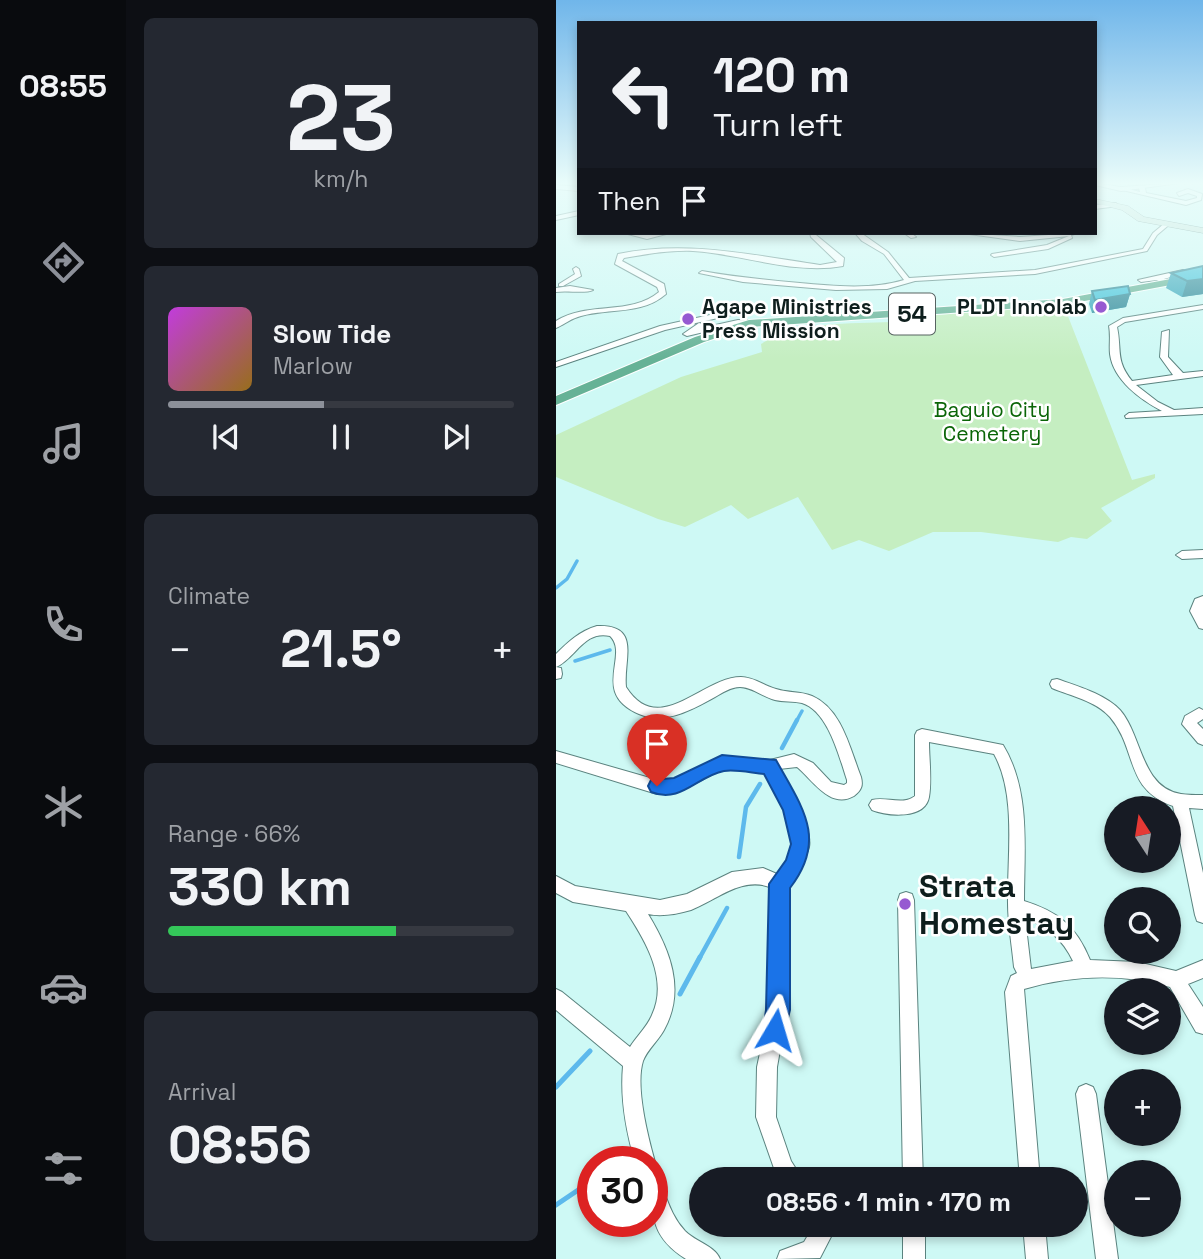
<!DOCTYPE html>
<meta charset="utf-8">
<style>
body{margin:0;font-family:"Space Grotesk",sans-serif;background:#242831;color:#f1f3f6;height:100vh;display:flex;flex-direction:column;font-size:26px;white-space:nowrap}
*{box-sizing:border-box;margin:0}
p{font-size:23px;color:#9ea1a6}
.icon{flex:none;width:38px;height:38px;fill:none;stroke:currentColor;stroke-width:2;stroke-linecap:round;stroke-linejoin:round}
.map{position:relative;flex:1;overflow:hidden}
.panel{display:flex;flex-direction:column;gap:18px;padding:18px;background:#0d0f14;width:430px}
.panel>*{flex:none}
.hud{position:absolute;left:21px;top:21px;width:520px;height:214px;border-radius:0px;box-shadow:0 4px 10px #0003;background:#171b24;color:#f1f3f6;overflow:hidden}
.needle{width:46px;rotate:348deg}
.buttons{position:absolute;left:548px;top:796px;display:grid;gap:14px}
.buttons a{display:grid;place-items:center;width:77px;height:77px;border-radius:50%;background:#171b24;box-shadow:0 4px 10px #0003;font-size:35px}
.speed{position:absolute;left:21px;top:1146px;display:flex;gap:14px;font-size:35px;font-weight:700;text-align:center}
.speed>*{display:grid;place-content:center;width:91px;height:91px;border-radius:50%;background:#171b24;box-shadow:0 4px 10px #0003;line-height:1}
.speed .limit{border:10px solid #d22;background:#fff;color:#111}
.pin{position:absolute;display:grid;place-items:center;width:60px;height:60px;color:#fff;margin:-72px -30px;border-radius:50% 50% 50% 0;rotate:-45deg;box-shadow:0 0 7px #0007}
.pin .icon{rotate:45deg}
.me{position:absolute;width:77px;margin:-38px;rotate:7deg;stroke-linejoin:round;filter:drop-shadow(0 0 5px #0008)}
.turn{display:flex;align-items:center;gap:24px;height:147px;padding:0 21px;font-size:32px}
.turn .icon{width:91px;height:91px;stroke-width:2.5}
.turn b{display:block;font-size:49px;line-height:60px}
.then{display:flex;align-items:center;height:66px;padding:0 21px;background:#0003;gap:14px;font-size:26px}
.big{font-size:52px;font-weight:800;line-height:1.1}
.panel .tile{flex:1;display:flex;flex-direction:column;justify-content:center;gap:10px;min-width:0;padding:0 24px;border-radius:10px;background:#242831}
.panel .dial{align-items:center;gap:0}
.dial b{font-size:91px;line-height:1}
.song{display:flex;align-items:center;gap:21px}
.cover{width:84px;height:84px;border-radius:10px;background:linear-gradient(135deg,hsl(290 70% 55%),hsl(40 70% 35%))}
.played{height:7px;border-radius:4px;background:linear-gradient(90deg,#8c9099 45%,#363941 45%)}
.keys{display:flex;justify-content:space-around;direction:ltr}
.heat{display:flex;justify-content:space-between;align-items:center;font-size:38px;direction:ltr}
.charge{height:10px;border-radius:5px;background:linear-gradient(90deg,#34c759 66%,#363941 0)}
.trip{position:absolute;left:133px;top:1167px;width:399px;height:70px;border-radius:35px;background:#171b24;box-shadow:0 4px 10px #0003;font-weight:800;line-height:70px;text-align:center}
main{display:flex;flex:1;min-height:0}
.menu{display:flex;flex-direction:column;width:126px;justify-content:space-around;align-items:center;background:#090b0e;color:#9ea1a6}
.menu .icon{width:49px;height:49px}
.menu .selected{color:#8c9099}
.menu b{font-size:32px;color:#f1f3f6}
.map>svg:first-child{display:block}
.green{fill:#c5eec1}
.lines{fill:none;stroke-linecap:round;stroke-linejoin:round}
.stream-far2{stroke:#5db9ec;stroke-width:3.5}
.stream-far1{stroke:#5db9ec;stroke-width:4.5}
.stream{stroke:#5db9ec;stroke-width:5}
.minor-casing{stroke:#5b837f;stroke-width:2}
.tertiary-casing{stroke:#5b837f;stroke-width:2}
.secondary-casing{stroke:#5b837f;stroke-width:1}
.trunk-casing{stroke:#fff;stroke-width:2}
.minor{fill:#fff;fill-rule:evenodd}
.tertiary{fill:#fff;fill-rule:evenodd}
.secondary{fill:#c5e2d7;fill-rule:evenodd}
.trunk{fill:#66b296;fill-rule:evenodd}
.wall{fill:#37a7bb}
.shaded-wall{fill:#2d8898}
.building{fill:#40c2d9;stroke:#2d8898;stroke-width:2}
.route{fill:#1a73e8;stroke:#114b97;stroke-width:2}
.poi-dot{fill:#965ad1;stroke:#fff;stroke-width:2.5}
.labels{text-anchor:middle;stroke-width:5;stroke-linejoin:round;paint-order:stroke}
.far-poi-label{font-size:21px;font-weight:bold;fill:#0e1e1d;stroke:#fff;text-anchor:start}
.far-park-label{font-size:21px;fill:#0a6507;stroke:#fff}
.shield{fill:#fff;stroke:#566261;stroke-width:2}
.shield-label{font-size:24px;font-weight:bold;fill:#0e1e1d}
.near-poi-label{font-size:32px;font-weight:bold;fill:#0e1e1d;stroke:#fff;text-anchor:start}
</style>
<main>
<nav class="menu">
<b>08:55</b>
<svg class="icon selected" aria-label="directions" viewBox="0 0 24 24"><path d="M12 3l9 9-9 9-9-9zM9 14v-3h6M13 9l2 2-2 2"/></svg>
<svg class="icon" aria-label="music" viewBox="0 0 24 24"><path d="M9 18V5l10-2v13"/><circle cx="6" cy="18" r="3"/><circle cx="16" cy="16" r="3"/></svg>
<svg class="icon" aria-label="phone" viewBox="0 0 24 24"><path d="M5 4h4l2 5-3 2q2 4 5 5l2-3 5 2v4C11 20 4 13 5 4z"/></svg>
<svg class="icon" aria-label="climate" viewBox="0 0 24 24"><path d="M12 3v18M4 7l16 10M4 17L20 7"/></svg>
<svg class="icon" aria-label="car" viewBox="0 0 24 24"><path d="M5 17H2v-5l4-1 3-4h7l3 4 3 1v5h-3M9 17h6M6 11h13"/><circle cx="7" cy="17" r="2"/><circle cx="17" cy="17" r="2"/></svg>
<svg class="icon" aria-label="filters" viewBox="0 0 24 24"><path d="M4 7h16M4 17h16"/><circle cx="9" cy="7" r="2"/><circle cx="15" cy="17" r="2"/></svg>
</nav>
<section class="panel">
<div class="tile dial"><b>23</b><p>km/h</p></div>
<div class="tile">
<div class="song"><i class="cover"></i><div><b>Slow Tide</b><p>Marlow</p></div></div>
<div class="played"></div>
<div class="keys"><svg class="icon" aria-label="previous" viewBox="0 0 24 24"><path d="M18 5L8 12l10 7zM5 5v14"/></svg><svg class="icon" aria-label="pause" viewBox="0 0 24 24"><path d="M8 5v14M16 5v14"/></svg><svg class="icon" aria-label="next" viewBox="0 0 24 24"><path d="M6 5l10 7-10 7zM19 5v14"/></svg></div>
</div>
<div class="tile"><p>Climate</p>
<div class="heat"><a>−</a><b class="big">21.5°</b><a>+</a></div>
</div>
<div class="tile"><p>Range · 66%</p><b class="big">330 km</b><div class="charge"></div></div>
<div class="tile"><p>Arrival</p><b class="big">08:56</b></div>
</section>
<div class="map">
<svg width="647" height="1259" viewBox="0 0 647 1259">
<rect width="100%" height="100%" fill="#cef9f5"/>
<path class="green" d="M508,306l68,174 23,-6v4l-54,30 11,13 -25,18 -16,-2 -13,5 -77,-10h-48l-44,19 -30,-11 -27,10 -34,-53 -50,22 -17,-14 -46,22 -27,-8 -102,-42v-42l125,-58 81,-25 -1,-8c36,-23 89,-20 131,-22l-1,-4z"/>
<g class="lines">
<path class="stream-far2" d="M0,588l11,-9 10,-18
M19,661l35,-11
M240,722l6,-11"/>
<path class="stream-far1" d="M226,748l15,-28
M183,857l7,-50 14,-23
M143,959l28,-51"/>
<path class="stream" d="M124,994l20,-37
M0,1087l34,-36
M62,1162l10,-6
M0,1205l37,-25"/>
<defs>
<path id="minor" d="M0,185l23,2v4l-23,-2z
M586,186l3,2 1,5 40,8 11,-3v-2l-9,-3 -9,3 -2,-3 11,-4 14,5 -1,6 -15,5 -68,-16 3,-2 19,5 -1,-4z
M560,203l2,3 -23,3v-4z
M23,211v4l-23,5v-4z
M609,223l5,1 -13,11 -10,16 -112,23 -120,7 -28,8 -51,1 -93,-8 -44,-9 3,-2c33,6 65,9 98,12 34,3 70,7 104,-3l-20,-26 -22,-13 -7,-8h6l27,19 21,26 126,-8 108,-21 10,-16z
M68,233l23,2 23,-2 -23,6z
M348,233h7l5,4 -5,1z
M406,233l58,4 58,-4 -7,2 1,3 -24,11 -54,8 -3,-2 1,-1 55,-9 22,-9 -49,5z
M20,267l3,2 2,7 -18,10h-4v-2l16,-10 -2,-5z
M627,270l2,1v2l-21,6 3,3 -3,2 -7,-4 -16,2 -3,-2z
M14,286l23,4c-8,4 -26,0 -37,2v-4z
M647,305v4l-78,13 -8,5c5,23 -2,33 15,54l41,-6 -13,-18 2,-25 7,-2 -1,27 15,16 20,-2v5l-67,9 22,17 16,8 29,-2v6l-77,4 -1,-2 4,-3 33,-2c-21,-11 -49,-31 -52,-57 -1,-9 1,-18 -1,-28l14,-8z
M181,309h3v4l-75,17 -109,37v-5l104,-36z
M182,320l22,1 4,2 -4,2 -22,-1 -51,12 -4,-2 16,-11 7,2 -4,3z
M647,550v8l-21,1 -6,-4 6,-4z
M647,596v33l-4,-1 -9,-17 5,-12z
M41,626c45,-2 26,34 29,61 33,52 76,-10 115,-10 13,0 23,9 35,12 12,4 24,2 36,7 30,13 38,53 49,81 2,8 1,13 -7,19 -24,14 -42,-17 -57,-29l-18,2c9,17 34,60 30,78 -4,15 -12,27 -21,40l-1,124 -10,56 -1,50 15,44 12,19h-23l-4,-6 -20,-57 1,-50 12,-56 3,-123c-29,-13 -55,12 -81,22 -14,4 -29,7 -43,4 22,36 38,76 16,116 -6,11 -17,20 -21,31 -8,25 5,76 12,101l-3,7v-7h-17c-9,-31 -15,-63 -12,-96l-67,-56v-21l6,3 68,55c7,-11 17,-20 22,-32 17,-36 -7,-75 -26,-104l-53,-9 -17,-9v-17l19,10 85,14 27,-6 45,-22 31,-4 14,6c7,-8 15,-17 17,-29 2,-17 -20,-57 -28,-73l-43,-3 -47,24 -19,1 -101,-31v-12l101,29h18l47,-23 48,3 24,-6 19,9 18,19 13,3 3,-2v-3c-8,-24 -19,-69 -45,-77 -9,-2 -19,-1 -27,-3 -12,-3 -23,-13 -35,-13 -9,0 -18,6 -25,10 -24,13 -49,28 -76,17 -49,-21 -9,-59 -29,-78 -26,-6 -34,22 -54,31v-13c13,-13 24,-23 41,-28z
M0,667l5,1 1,6 -1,4 -5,1z
M501,679c20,7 48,15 63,31 22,25 21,78 61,84 7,1 14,1 22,1v14l-14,-1 14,65v50l-6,-2 -2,-6 -22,-109c-49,-17 -35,-56 -63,-89 -14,-16 -39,-21 -58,-29l-2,-4 2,-4z
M643,708l4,2v9l-6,4 6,6v16l-5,-2 -16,-19 3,-8z
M366,729l81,16c28,46 21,104 21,156 35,11 52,25 66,59l47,2 39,9 27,-11v18l-15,6 15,23v27l-7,-2 -26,-45c-48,-14 -98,-12 -146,2l16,191h-20l-15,-188 6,-16 6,-3 -3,-6c-2,-21 -6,-43 -6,-64 -1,-46 9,-108 -14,-149l-65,-12c0,17 3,38 0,55 -4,23 -42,19 -57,13l-3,-5 3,-5c14,-4 30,6 43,-4v-61l2,-4zM469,918c23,8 38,22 48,43l-42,8z
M350,892l6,2 2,6 9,280h-20l-5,-280 2,-6z
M530,1084l7,3 3,7 22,165h-22l-20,-165 3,-7z
M96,1177l7,3c8,18 12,36 26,51 11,11 30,15 35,28h-34c-36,-23 -34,-44 -34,-82z
M258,1225h23l-17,33 -43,1 3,-8 24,-9z
M347,1225h22v34h-22z
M467,1225h22l3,34h-22z"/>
<path id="tertiary" d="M539,183l26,4 58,-4 -58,8 -26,-6z
M254,233h6v2l28,23 -1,8c-49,9 -101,-12 -150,-15 -23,-1 -47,3 -69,7l-2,3 42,23 2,10c-24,21 -56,14 -85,22 -9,2 -16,8 -25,12v-7c31,-20 75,-5 103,-29l-2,-5 -42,-23 3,-10c69,-14 134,1 202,11l17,-3 -26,-25z"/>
<path id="secondary" d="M539,199l33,7 16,11 59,11v5l-65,-12 -16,-11 -27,-7z"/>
<path id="trunk" d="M647,273v6l-140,26 -313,22 -46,15 -148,63v-9l139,-59 54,-17 314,-21z"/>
</defs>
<use href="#minor" class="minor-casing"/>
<use href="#tertiary" class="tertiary-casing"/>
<use href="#secondary" class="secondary-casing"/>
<use href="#trunk" class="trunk-casing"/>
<use href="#minor" class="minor"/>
<use href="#tertiary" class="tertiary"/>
<use href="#secondary" class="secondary"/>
<use href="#trunk" class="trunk"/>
</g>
<path class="wall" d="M647,266v28l-21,3 -16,-9 5,-15z
M536,291l38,3 -4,13 -34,6 -3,-9z"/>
<path class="shaded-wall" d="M647,279v15l-21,3 5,-16z
M574,294l-4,13 -34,6 3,-13z"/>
<path class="building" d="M647,266v13l-16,2 -16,-8z
M572,286l2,8 -35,6 -3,-9z"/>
<linearGradient id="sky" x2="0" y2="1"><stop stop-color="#70b6ea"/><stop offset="0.51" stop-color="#e9fcfa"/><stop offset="1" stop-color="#e9fcfa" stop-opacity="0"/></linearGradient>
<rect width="647" height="359" fill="url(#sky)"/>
<path class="route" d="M166,755l54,5c26,47 52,79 14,128v122l-7,28 -8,4 -9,-4 -3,-8 3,-20 3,-126 17,-24 5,-16 -8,-34 -19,-36c-12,-1 -28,-5 -40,-3 -27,5 -43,33 -73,21l-3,-6 3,-6 23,-2z"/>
<g class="poi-dot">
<circle cx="545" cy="307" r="7"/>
<circle cx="132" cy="319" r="7"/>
<circle cx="349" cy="904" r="7"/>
</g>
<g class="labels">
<g class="far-poi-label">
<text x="146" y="314">Agape Ministries<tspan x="146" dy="24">Press Mission</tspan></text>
<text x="531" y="314" text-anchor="end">PLDT Innolab</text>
</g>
<g class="far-park-label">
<text x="436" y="417">Baguio City<tspan x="436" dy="24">Cemetery</tspan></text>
</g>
<rect class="shield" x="333" y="293.5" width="46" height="41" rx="5"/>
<g class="shield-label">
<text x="356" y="322">54</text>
</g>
<g class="near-poi-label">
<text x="363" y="897">Strata<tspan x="363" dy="37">Homestay</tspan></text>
</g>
</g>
</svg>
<div class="buttons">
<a><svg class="needle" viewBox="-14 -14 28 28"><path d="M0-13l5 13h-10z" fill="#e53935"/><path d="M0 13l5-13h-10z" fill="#9ea1a6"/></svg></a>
<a><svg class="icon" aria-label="search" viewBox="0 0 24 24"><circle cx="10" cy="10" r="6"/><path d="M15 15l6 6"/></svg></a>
<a><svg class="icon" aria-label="layers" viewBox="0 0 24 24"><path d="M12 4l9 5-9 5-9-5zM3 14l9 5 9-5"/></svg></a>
<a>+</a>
<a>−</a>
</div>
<div class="speed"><div class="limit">30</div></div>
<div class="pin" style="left:101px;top:786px;background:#d93025"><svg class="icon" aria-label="arrive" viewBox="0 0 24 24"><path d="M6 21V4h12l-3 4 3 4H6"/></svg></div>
<svg class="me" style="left:219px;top:1030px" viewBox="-20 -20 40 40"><path d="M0-17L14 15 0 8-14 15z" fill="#1a73e8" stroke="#fff" stroke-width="4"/></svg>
<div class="trip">08:56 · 1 min · 170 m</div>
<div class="hud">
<div class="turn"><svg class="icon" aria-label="left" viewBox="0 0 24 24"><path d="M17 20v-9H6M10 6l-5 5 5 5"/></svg><div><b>120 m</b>Turn left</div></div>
<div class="then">Then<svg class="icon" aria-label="arrive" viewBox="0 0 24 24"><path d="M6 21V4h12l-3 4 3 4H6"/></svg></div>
</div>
</div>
</main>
